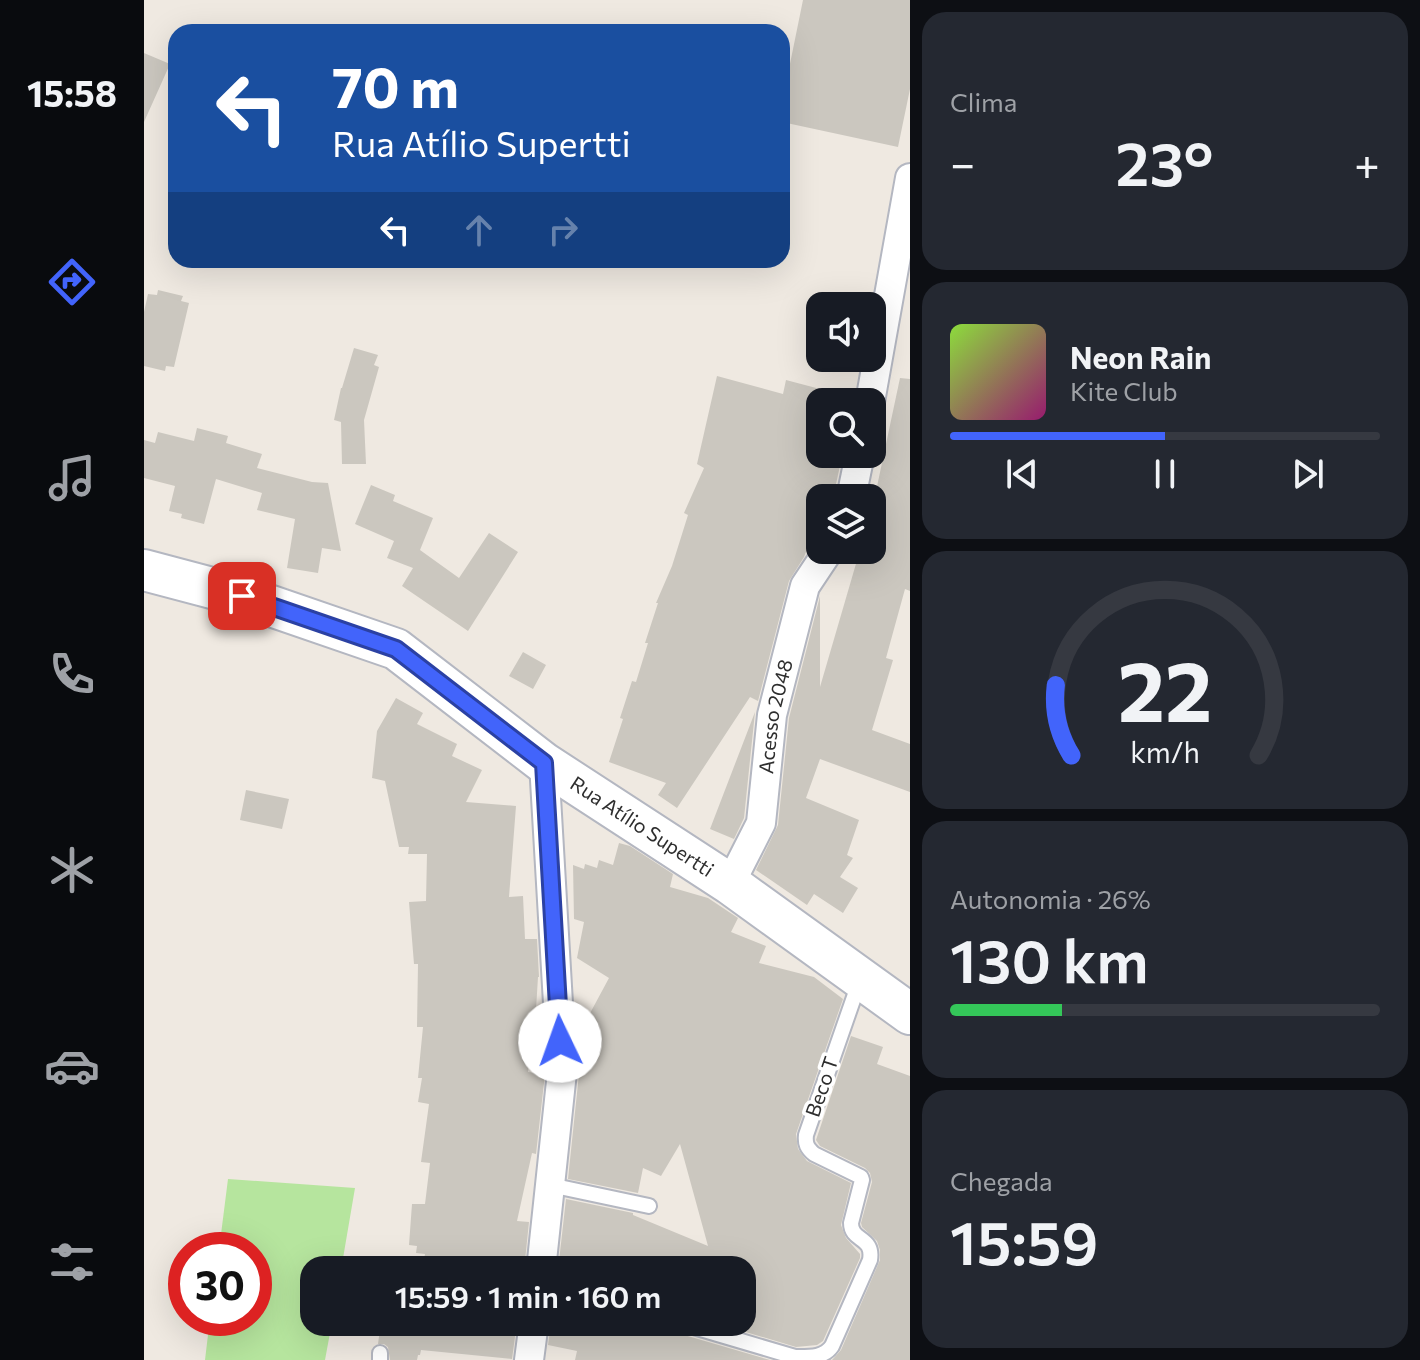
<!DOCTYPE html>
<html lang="pt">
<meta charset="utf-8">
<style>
body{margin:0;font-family:Commissioner,sans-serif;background:#242831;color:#f1f3f6;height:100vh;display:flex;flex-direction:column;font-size:30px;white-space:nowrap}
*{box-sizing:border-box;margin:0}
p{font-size:26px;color:#9ea1a6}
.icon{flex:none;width:44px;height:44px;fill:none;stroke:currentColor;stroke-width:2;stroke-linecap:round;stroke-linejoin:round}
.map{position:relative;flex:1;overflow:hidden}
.details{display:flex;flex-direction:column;gap:12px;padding:12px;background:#0d0f14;width:510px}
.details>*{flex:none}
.hud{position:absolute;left:24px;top:24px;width:622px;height:244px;border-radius:24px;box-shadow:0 8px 32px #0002;background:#1a4fa0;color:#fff;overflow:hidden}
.tools{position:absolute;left:662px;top:292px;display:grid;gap:16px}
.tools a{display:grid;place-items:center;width:80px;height:80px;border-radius:16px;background:#171b24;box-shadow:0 8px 32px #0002;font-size:40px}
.speed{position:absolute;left:24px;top:1232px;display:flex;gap:16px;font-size:40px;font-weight:700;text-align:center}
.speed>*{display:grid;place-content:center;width:104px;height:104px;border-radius:50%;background:#171b24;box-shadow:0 8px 32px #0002;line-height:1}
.speed .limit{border:12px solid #d22;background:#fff;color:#111}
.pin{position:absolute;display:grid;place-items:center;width:68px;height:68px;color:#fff;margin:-34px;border-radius:16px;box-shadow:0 4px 12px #0006}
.me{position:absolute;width:88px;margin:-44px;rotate:357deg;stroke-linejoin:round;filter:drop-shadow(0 0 6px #0008)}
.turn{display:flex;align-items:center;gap:28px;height:168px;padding:0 32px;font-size:36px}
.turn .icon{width:104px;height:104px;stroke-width:2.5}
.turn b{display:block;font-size:56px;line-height:68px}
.lanes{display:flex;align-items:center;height:76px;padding:0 32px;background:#0003;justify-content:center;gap:40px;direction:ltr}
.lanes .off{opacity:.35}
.big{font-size:60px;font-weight:600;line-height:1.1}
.details .tile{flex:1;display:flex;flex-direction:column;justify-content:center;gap:12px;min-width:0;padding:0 28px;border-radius:24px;background:#242831}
.details .dial{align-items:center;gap:0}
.dial svg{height:208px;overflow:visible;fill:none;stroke:#363941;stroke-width:7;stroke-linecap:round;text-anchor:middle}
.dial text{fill:#f1f3f6;stroke:none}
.song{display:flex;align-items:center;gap:24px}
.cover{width:96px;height:96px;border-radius:12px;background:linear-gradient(135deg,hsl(90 70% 55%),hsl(320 70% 35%))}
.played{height:8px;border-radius:4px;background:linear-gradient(90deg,#4264fb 50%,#363941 50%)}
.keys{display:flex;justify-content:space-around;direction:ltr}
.heat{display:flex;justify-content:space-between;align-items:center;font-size:44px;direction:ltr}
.charge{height:12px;border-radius:6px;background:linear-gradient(90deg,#34c759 26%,#363941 0)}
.trip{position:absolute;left:156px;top:1256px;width:456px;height:80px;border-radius:24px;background:#171b24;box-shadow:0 8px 32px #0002;font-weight:600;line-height:80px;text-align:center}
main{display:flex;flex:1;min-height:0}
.tabs{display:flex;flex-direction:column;width:144px;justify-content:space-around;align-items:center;background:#090b0e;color:#9ea1a6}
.tabs .icon{width:56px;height:56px}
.tabs .active{color:#4264fb}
.tabs b{font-size:36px;color:#f1f3f6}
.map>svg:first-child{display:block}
.green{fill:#b6e59e}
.building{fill:#cbc7bf}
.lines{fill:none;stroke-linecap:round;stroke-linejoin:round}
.lane-casing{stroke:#b4b7c1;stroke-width:18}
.street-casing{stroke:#b4b7c1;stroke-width:32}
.secondary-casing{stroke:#b4b7c1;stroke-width:44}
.lane{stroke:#fff;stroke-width:14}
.street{stroke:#fff;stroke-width:28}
.secondary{stroke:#fff;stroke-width:40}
.route-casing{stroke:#2b41a3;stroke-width:20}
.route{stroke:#4264fb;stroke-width:14}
.labels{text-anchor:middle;stroke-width:7;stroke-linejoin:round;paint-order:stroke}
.street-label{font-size:20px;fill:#2e2e2e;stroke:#fff}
</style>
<main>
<nav class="tabs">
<b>15:58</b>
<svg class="icon active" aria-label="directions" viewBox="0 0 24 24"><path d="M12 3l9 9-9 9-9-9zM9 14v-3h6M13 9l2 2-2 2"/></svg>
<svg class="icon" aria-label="music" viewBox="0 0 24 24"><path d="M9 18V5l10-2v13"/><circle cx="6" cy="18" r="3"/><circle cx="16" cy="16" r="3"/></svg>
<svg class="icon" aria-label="phone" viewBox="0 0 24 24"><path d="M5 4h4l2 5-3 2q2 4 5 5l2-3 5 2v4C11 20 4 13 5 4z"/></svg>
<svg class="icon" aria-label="climate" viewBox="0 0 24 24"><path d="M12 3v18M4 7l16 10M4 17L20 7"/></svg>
<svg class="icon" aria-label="car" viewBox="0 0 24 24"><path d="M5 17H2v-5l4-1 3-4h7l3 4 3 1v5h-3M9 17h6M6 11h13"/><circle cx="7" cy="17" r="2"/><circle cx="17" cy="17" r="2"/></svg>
<svg class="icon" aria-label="filters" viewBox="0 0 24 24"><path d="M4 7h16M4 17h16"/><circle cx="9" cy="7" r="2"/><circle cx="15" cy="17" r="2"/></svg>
</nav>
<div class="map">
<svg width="766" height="1360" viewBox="0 0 766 1360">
<rect width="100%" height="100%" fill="#efe9e1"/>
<path class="green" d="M84,1179l127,9 -14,82h-27v52h18l-7,38h-120l5,-42h44v-68h-35z"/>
<path class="building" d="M659,0h107v89l-12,58 -116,-25v-19z
M0,53l26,11 -26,58z
M14,290l25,6 -2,5 8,2 -15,64 -8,-1 -1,5 -21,-5v-54l4,-18 9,1z
M210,348l24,7 -4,10 5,2 -15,53 2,44h-24l-1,-42 -7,-2 7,-32h1z
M573,376l66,18 3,-14 34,9v66l21,6 -8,37h-13v18l-16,41 -15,24 -31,120 -8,-4 -73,111 -19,-13 8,-12 -57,-21 14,-43 -3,-1 12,-37 4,1 12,-39h-3l13,-40h-2l16,-37 16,-51 -4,-2 20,-45 -7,-4z
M756,378l10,1v212l-5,-2 -19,69 7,2 -21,70 38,14v48l-90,-33 -14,39 53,22 -12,35 6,3 -13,19 18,11 -15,25 -29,-19 -7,11 -51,-35 22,-45 11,-107 31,-122v91l40,-137h12v-40z
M53,428l31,8 -2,7 36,11 -5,14 55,14 16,1 13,68 -19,-3 -4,25 -31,-5 8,-49 -38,-9 5,-17 -46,-14 -12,45 -23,-6 1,-4 -13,-3 6,-25 -31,-8v-38l11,3 3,-11 36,9z
M227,485l24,10 -2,6 40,17 -13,32 39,28 30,-45 29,19 -50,79 -66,-45 11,-18 -26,-10 7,-17 -39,-17z
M379,652l23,13 -13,24 -24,-13z
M252,698l27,15 -6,11 40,20 -5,12 30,14 -16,32 50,4 -7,91 14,-1 2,43h12l2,38h-1l-3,49h-3l-4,46 17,2 -9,80 -4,-1 -15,68 12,1 -5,48h-102l3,-16 -9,-1 1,-7 -8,-1 3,-41h13l5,-41 -9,-1 8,-58 -11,-2 4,-24h-4l5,-51h-6l1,-63h-4l-5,-62 17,-1 1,-47h-19l1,-7h-10l-14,-66 -13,-3 5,-47z
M611,712l-11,106 -10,21 -24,-10z
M102,790l43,9 -7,30 -42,-9z
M475,843l11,3 43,28 -3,13 38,11 30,20 -7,14 35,14 -7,17 55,14 29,22 -47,135 2,15 9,12 44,22 -10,42 5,13 14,16v4l-37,83 -6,4 -21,2 -57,-17 3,-4v-56h-184l8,-71 67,14v2l75,31 -28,-102 -19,32 -18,-8 -5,25 -70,-14 11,-105 -1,-22 10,-35 21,-39 -32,-20 7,-36 -10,-3 -1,-54 11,4 1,-5 12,4 2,-8 14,5z
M707,1036l32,11 -6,17 33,12v284h-78l9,-10 39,-90v-10l-3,-9 -15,-14 -1,-4 11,-41 -2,-9 -5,-5 -45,-22 -4,-6z
M237,1322h88l17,2v-2h31l-5,37 -91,-9 -1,5h-2l-1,5h-27l-2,-13 -4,-3h-6z
M407,1322h88l29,6 6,4 96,28h-195l2,-9 -29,-6z"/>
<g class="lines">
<defs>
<path id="lane" d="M406,1185l99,21
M533,1322l118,35c14,0 29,1 37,-11l38,-86c4,-24 -19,-18 -19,-37l11,-43 -1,-3 -47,-23c-7,-6 -9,-10 -8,-19l54,-155
M236,1360v-7"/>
<g id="street">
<path d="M726,402l40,-224"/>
<path d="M707,498l9,-44"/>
<path id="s1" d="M586,884l31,-61 11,-108 33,-129 24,-36"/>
<path d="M397,1270l21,-198 -18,-309"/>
<path d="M385,1360l5,-38"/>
</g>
<g id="secondary">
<path id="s2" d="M0,570l98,26 154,53 148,114 186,121 180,130"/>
</g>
</defs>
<use href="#lane" class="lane-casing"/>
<use href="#street" class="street-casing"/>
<use href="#secondary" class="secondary-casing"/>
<use href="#lane" class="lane"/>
<use href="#street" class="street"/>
<use href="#secondary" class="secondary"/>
</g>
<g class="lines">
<defs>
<path id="route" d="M98,596l154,53 148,114 16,278"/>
</defs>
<use href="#route" class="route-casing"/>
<use href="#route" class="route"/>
</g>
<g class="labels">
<g class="street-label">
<text dy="7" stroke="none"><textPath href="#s1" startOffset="176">Acesso 2048</textPath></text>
<text dy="7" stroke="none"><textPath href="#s2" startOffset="568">Rua Atílio Supertti</textPath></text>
<text transform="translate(678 1087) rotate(-71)" y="7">Beco T</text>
</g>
</g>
</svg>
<div class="tools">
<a><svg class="icon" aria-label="sound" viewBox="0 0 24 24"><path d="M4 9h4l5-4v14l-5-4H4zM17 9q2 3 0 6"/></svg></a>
<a><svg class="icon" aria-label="search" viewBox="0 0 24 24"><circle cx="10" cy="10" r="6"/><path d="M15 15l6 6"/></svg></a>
<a><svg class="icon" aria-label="layers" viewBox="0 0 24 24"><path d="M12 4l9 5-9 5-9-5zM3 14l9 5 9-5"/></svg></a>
</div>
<div class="speed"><div class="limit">30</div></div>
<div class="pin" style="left:98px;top:596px;background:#d93025"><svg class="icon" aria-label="arrive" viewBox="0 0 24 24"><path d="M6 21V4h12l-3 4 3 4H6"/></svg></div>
<svg class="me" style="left:416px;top:1041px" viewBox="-20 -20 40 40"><circle r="19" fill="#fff"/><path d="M0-13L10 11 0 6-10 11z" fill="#4264fb"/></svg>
<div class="trip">15:59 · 1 min · 160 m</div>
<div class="hud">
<div class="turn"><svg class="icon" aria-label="left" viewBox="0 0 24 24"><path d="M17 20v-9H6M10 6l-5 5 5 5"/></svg><div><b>70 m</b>Rua Atílio Supertti</div></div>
<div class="lanes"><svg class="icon" aria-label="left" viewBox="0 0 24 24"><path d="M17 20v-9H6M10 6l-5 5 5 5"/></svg><svg class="icon off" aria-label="ahead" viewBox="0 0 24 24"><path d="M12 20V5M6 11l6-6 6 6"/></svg><svg class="icon off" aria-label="right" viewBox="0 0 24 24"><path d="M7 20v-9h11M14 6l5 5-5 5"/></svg></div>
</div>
</div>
<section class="details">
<div class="tile"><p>Clima</p>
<div class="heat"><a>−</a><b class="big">23°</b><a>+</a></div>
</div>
<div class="tile">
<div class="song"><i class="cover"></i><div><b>Neon Rain</b><p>Kite Club</p></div></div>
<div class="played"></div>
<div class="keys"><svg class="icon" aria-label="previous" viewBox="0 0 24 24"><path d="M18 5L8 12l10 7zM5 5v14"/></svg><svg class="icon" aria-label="pause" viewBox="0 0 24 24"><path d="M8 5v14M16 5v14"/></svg><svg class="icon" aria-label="next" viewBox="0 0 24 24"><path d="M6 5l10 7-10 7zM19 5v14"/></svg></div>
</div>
<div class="tile dial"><svg viewBox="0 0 100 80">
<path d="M14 69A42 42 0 1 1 86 69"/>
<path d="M14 69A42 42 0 0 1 8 42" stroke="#4264fb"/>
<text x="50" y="56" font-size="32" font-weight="700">22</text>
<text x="50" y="72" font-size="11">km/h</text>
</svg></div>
<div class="tile"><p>Autonomia · 26%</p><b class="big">130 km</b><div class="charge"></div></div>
<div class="tile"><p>Chegada</p><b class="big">15:59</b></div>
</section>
</main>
